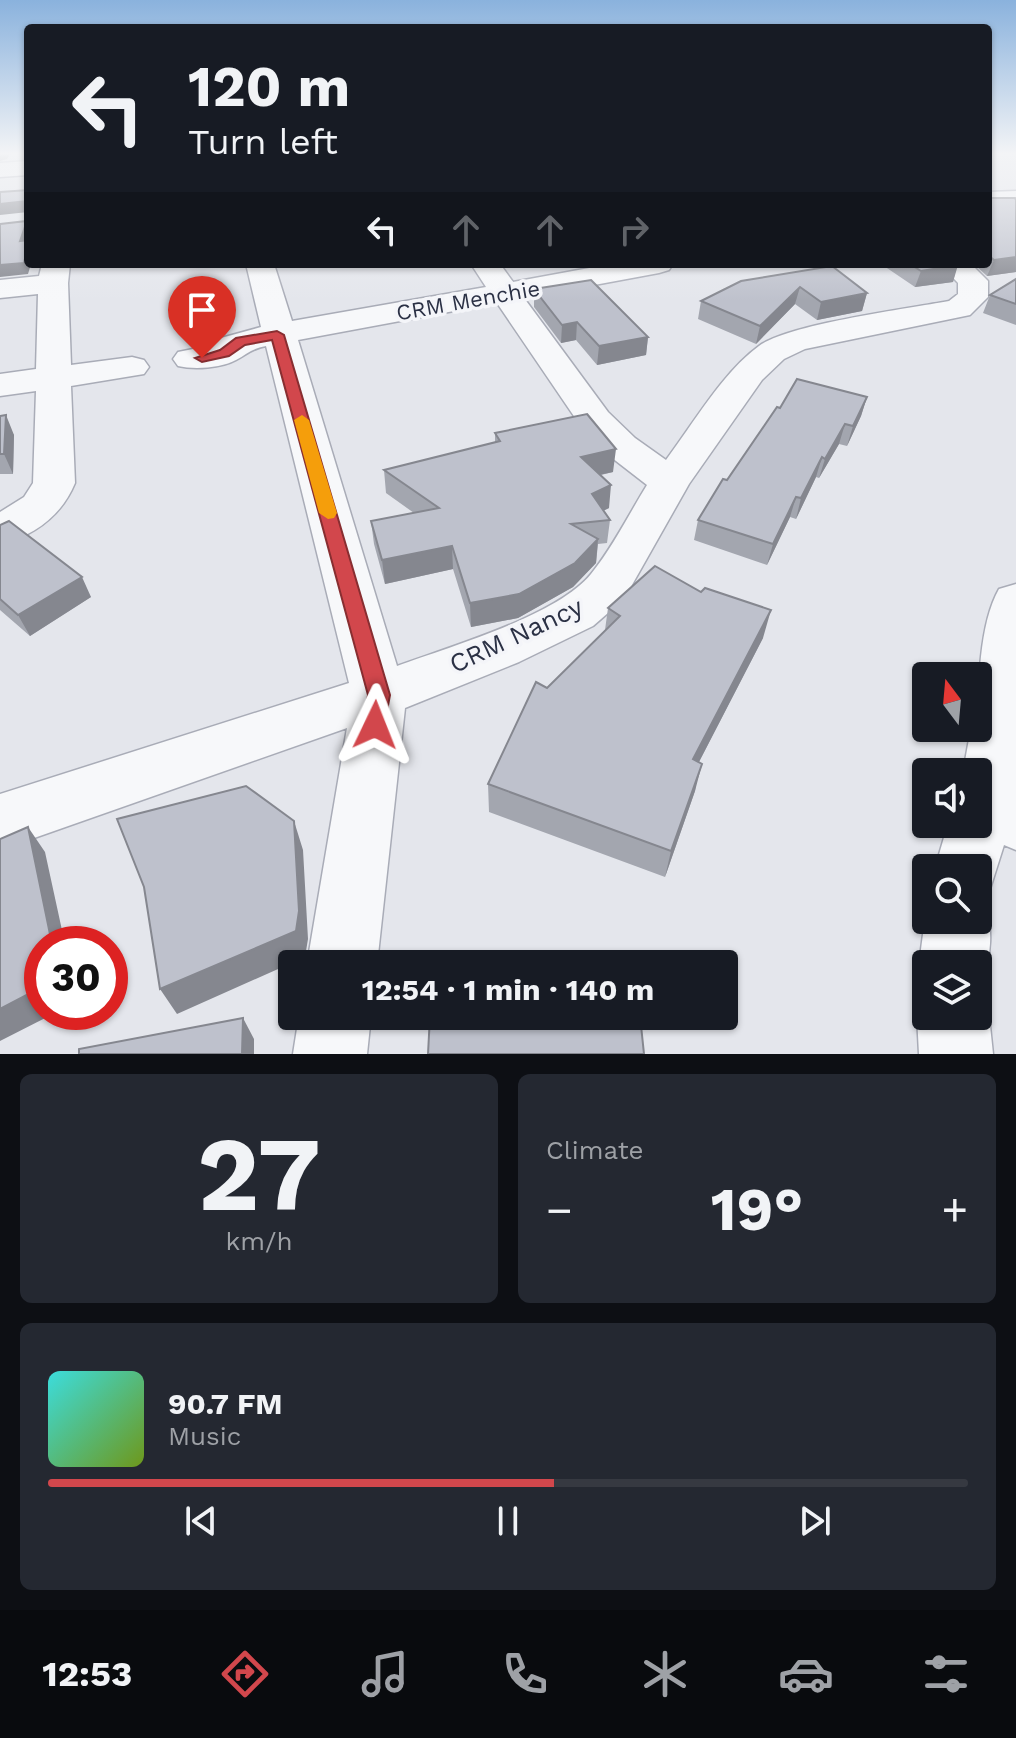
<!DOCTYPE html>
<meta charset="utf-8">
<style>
body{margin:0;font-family:"Work Sans",sans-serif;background:#242831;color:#f1f3f6;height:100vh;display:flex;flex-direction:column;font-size:30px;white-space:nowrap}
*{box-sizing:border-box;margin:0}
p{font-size:26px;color:#9ea1a6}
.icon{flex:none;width:44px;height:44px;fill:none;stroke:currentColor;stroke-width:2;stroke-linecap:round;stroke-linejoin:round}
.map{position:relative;height:1054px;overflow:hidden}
.drawer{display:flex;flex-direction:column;gap:20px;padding:20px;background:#0d0f14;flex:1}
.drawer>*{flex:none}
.banner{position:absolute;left:24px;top:24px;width:968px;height:244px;border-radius:8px;box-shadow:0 2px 6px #0004;background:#171b24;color:#f1f3f6;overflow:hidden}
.needle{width:52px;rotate:344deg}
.fabs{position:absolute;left:912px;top:662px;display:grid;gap:16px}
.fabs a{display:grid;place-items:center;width:80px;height:80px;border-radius:8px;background:#171b24;box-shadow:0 2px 6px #0004;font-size:40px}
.speed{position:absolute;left:24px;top:926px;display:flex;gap:16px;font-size:40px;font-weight:700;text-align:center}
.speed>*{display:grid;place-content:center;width:104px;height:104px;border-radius:50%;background:#171b24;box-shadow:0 2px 6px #0004;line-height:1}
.speed .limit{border:12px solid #d22;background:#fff;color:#111}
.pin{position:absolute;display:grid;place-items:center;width:68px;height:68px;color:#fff;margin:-82px -34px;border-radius:50% 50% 50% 0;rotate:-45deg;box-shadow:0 0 8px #0007}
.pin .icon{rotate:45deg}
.me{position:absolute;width:88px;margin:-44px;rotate:2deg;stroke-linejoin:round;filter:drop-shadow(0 0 6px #0008)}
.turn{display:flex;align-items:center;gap:28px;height:168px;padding:0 32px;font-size:36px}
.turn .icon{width:104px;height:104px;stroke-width:2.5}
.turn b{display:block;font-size:56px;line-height:68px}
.lanes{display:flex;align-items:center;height:76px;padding:0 32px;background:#0003;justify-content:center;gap:40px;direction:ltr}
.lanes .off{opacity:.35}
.big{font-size:60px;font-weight:700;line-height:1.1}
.drawer .card{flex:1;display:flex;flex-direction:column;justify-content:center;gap:12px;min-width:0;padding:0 28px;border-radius:12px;background:#242831}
.drawer .dial{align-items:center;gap:0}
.dial b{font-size:104px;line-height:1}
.song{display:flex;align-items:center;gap:24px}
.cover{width:96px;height:96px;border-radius:12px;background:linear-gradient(135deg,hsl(180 70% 55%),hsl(80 70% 35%))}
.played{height:8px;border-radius:4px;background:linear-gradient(90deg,#d2474c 55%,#363941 55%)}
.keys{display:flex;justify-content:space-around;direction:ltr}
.heat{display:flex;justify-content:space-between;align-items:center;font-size:44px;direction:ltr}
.drawer .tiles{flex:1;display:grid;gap:20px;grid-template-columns:1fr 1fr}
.card:last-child{grid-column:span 2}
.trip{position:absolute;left:278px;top:950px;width:460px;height:80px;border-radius:8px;background:#171b24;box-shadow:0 2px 6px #0004;font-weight:700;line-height:80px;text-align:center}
.dock{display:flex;height:128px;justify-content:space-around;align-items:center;background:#090b0e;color:#9ea1a6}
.dock .icon{width:56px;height:56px}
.dock .active{color:#d2474c}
.dock b{font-size:36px;color:#f1f3f6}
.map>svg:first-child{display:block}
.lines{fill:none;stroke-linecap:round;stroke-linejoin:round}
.minor-casing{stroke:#a9acb7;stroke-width:3}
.minor{fill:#f7f8fa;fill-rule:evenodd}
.wall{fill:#a3a6af}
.shaded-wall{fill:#85878f}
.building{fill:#bec1cc;stroke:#85878f;stroke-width:2}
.route{fill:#d2474c;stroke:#882e31;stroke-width:2}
.slow{fill:#f59e0b}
.labels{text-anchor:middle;stroke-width:7;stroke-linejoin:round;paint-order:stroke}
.far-street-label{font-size:22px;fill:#2b3145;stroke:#f4f5f9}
.street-label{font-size:26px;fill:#2b3145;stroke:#f4f5f9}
</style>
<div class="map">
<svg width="1016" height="1054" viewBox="0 0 1016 1054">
<rect width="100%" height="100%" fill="#e4e6ec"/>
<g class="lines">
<defs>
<path id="minor" d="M28,161v14l-28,2v-14z
M1016,191v14l-28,1v-14z
M42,264h28l-2,19 3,82 61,-8 12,3 5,7 -5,7 -73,12 4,97c-14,34 -41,52 -75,62v-33l24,-15 9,-14 3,-92 -36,5v-22l36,-5 2,-75 -38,4v-18l39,-4z
M246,264h28l18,57 194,-34 -15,-23h29l13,18 98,-18h62l-4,6 -10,3 -135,25 84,114 27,26 31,22c27,-36 57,-88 93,-114 30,-22 147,-37 190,-45l9,-7v-11l-18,-19h31l17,17v16l-18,18 -165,34 -21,10 -22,21 -73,104 -65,115 -31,27 -74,36 -114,46 -28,256h-70l40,-236 -347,122v-56l349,-111 -83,-337c-13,2 -19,8 -30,14 -14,8 -42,10 -58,6l-5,-7 5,-7 35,-7 8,-7 40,-11zM497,303l85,125 25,26 40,31c-18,29 -34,62 -56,89 -34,42 -142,73 -194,92l-99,-326z
M1016,584v266l-12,-5 -14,44 -12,5v-26h-43l13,-44h30v-52h-15l8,-44h7c0,-40 1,-104 21,-139z
M978,896c19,27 13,63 1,93l-1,-25h-52v16l-7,-16 7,-52v8h52z
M979,990l10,26 4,38h-74l-2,-38 9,-22v22h52z
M299,1016h72l-4,38h-74z"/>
</defs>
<use href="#minor" class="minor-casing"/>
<use href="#minor" class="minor"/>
</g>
<path class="wall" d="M988,196l3,2 25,2v72l-29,4 -13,-12h14z
M881,264h76l-4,18 -38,5z
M1016,279v46l-33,-12 7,-18z
M741,281l126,12 -5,18 -45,9 -22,-16 -39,40 -58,-25 3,-18z
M534,289l114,48 -2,18 -49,10 -21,-25 -15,3 -27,-36z
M867,397l-6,19 -14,30 -8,-2 -20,34 -3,-1 -20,42 -6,-2 -23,48 -73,-25 4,-20 82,-112z
M0,416l14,19 -1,39h-13z
M495,433l118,39 -12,3 8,33 -6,3 7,9 -3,23 -9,1 -2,19 -23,24 -55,31 -47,9 -18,-58 -68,15 -11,-40 -3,-23 43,-8 -28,-20 -2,-23 111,-28z
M0,525l91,72 -61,39 -30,-26z
M608,608l155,30 -64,124 -4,29 -30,86 -176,-65 -1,-28 59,-96 58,-58z"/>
<path class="shaded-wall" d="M0,154h10l-3,5 -7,2z
M26,201l2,11 -28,3v-11z
M28,218v23h-8z
M28,246v18h3l-3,10 -28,3v-12z
M1016,257v15l-29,4 7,-16z
M958,265l-5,17 -38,5 6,-16z
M800,287l-5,17 -39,40 4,-18z
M867,293l-5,18 -45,9 4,-18z
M577,322l-1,18 -15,3 1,-18z
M648,337l-2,18 -49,10 2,-19z
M867,397l-6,19 -14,30 6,-20z
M6,415l8,20 -1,39 -9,-20z
M845,424l-6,20 -20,34 6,-19z
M616,449l-3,23 -33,7 1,-22z
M822,457l-6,20 -20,42 5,-21z
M611,485l-2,23 -19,9 2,-23z
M796,497l-6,20 -23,48 6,-21z
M598,539l-2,24 -23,24 -55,31 -47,9 -1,-24z
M452,546l1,23 -68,15 -3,-24z
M82,577l9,20 -61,39 -12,-21z
M771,610l-8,28 -77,149 7,-28z
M702,764l-7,27 -30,86 6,-26z
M294,821l9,29 5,89 -3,18 -128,57 -17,-25z
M28,827l17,25 20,92h-13z
M42,987v25h15l-57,29v-32z
M243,1018l11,21v15h-12z"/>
<path class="building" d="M28,190v28l-8,23 8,-1v6l-4,17 -24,2v-41l26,-3v-20l-26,3v-12z
M988,196l3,2h24l1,2v57l-22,3 -6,-5z
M910,264h47l1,1 -37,6z
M832,266l35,27 -46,9 -21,-15 -40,39 -59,-25 40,-20z
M1016,279v25l-26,-9z
M591,280l57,57 -49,9 -22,-24 -15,3 -28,-36z
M797,379l70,18 -14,29 -8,-2 -20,35 -3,-2 -21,41 -5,-1 -23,47 -75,-24 25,-41 4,1 50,-73 3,1z
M587,414l29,35 -35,8 30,28 -19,9 18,26 -39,4 27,15 -23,24 -56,31 -49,9 -18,-57 -70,14 -11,-39 68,-13 -55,-38 116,-29 -5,-8z
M6,415l-2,39h-4v-38z
M9,521l73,56 -64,38 -18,-16v-74z
M655,566l46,26 4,-4 66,22 -78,149 9,5 -31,87 -183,-67 48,-102 11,6 73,-72 -12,-8z
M246,786l48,35 5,90 -3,20 -136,58 -16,-102 -27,-68z
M28,827l24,117h-10v43l-42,22v-170z
M430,1016h210l4,38h-216z
M243,1018l-1,36h-163v-5z"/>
<linearGradient id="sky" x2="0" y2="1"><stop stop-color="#8ab2dd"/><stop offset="0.51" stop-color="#f3f4f6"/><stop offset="1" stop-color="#f3f4f6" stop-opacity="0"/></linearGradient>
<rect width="1016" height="301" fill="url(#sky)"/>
<path class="route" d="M277,331l7,4 106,360 -7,37 -8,2 -8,-2 -3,-7 4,-30 -96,-355 -27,5 -16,11 -27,6 -7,-4 25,-8 16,-12z"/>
<path class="slow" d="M302,415l7,5 28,93 -3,5 -6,1 -9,-6 -25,-93z"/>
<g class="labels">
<g class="far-street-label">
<text transform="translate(468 300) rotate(-10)" y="8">CRM Menchie</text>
</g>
<g class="street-label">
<text transform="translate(516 635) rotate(-25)" y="9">CRM Nancy</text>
</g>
</g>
</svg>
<div class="fabs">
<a><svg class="needle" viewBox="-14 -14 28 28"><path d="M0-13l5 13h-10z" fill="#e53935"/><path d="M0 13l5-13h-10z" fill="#9ea1a6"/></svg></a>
<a><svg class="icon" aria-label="sound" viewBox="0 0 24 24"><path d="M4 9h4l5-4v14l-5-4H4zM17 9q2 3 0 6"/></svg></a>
<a><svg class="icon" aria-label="search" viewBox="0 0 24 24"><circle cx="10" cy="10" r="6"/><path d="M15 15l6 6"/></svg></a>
<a><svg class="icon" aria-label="layers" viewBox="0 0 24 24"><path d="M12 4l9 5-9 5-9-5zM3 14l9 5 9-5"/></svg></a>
</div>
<div class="speed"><div class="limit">30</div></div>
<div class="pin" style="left:202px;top:358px;background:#d93025"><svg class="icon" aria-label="arrive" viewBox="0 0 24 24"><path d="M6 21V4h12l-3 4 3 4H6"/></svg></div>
<svg class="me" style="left:375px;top:725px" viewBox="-20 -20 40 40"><path d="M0-17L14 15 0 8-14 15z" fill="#d2474c" stroke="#fff" stroke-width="4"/></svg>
<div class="trip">12:54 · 1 min · 140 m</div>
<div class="banner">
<div class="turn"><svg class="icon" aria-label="left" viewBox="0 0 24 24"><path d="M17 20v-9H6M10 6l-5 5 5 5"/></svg><div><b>120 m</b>Turn left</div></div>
<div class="lanes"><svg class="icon" aria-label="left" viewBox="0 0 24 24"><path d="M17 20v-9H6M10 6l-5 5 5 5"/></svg><svg class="icon off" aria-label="ahead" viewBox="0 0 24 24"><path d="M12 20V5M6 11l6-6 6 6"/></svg><svg class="icon off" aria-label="ahead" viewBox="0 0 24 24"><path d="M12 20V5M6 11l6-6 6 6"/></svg><svg class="icon off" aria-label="right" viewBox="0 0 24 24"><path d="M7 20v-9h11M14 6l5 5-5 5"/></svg></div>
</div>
</div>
<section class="drawer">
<div class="tiles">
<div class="card dial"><b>27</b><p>km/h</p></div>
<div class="card"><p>Climate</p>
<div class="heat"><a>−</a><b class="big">19°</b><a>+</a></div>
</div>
<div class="card">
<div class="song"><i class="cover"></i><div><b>90.7 FM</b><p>Music</p></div></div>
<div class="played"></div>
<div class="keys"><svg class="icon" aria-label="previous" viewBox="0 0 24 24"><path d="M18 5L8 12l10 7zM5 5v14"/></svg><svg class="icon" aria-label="pause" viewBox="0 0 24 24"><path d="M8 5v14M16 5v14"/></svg><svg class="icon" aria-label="next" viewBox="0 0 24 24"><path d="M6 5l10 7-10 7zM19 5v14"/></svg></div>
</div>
</div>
</section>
<nav class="dock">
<b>12:53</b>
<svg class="icon active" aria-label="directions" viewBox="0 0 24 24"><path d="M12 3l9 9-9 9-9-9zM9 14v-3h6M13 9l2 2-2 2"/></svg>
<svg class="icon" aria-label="music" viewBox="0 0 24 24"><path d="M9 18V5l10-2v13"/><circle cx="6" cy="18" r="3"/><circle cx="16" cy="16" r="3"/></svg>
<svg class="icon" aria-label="phone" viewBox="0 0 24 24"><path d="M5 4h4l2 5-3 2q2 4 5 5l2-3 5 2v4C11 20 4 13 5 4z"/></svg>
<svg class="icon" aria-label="climate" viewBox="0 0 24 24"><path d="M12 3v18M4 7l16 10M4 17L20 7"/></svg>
<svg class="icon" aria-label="car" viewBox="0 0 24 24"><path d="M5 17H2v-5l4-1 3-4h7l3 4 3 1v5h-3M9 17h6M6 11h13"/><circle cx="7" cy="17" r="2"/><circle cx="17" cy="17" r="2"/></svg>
<svg class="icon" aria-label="filters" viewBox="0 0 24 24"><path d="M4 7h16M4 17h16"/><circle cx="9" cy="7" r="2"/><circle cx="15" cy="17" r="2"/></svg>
</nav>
